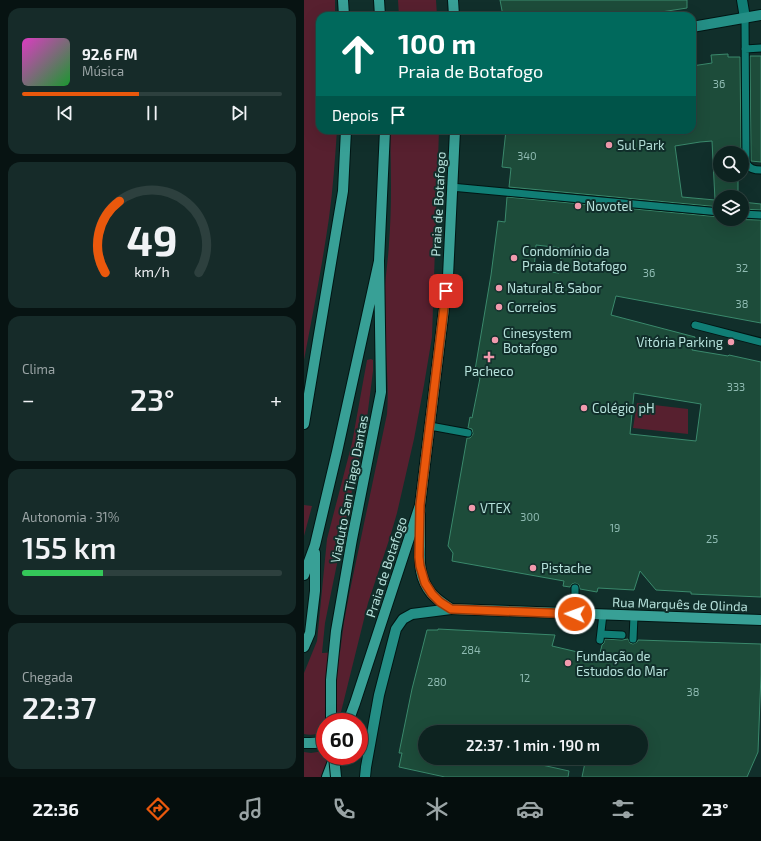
<!DOCTYPE html>
<html lang="pt">
<meta charset="utf-8">
<style>
body{margin:0;font-family:"Exo 2",sans-serif;background:#162b29;color:#f1f3f6;height:100vh;display:flex;flex-direction:column;font-size:15px;white-space:nowrap}
*{box-sizing:border-box;margin:0}
p{font-size:13px;color:#9aa4a5}
.icon{flex:none;width:22px;height:22px;fill:none;stroke:currentColor;stroke-width:2;stroke-linecap:round;stroke-linejoin:round}
.map{position:relative;flex:1;overflow:hidden}
.sheet{display:flex;flex-direction:column;gap:8px;padding:8px;background:#071312;width:304px}
.sheet>*{flex:none}
.hud{position:absolute;left:12px;top:12px;width:380px;height:122px;border-radius:12px;box-shadow:0 4px 16px #0002,0 0 0 1px #2d403e;background:#00695c;color:#fff;overflow:hidden}
.controls{position:absolute;left:409px;top:146px;display:grid;gap:8px}
.controls a{display:grid;place-items:center;width:36px;height:36px;border-radius:50%;background:#0d2320;box-shadow:0 4px 16px #0002,0 0 0 1px #2d403e;font-size:20px}
.speed{position:absolute;left:12px;top:713px;display:flex;gap:8px;font-size:20px;font-weight:700;text-align:center}
.speed>*{display:grid;place-content:center;width:52px;height:52px;border-radius:50%;background:#0d2320;box-shadow:0 4px 16px #0002,0 0 0 1px #2d403e;line-height:1}
.speed .limit{border:6px solid #d22;background:#fff;color:#111}
.pin{position:absolute;display:grid;place-items:center;width:34px;height:34px;color:#fff;margin:-17px;border-radius:8px;box-shadow:0 2px 6px #0006}
.me{position:absolute;width:44px;margin:-22px;rotate:272deg;stroke-linejoin:round;filter:drop-shadow(0 0 3px #0008)}
.turn{display:flex;align-items:center;gap:14px;height:84px;padding:0 16px;font-size:18px}
.turn .icon{width:52px;height:52px;stroke-width:2.5}
.turn b{display:block;font-size:28px;line-height:34px}
.then{display:flex;align-items:center;height:38px;padding:0 16px;background:#0003;gap:8px;font-size:15px}
.big{font-size:30px;font-weight:600;line-height:1.1}
.sheet .card{flex:1;display:flex;flex-direction:column;justify-content:center;gap:6px;min-width:0;padding:0 14px;border-radius:12px;background:#162b29}
.sheet .dial{align-items:center;gap:0}
.dial svg{height:104px;overflow:visible;fill:none;stroke:#2d403e;stroke-width:7;stroke-linecap:round;text-anchor:middle}
.dial text{fill:#f1f3f6;stroke:none}
.song{display:flex;align-items:center;gap:12px}
.cover{width:48px;height:48px;border-radius:6px;background:linear-gradient(135deg,hsl(310 70% 55%),hsl(130 70% 35%))}
.played{height:4px;border-radius:2px;background:linear-gradient(90deg,#ea580c 45%,#2d403e 45%)}
.keys{display:flex;justify-content:space-around;direction:ltr}
.heat{display:flex;justify-content:space-between;align-items:center;font-size:22px;direction:ltr}
.charge{height:6px;border-radius:3px;background:linear-gradient(90deg,#34c759 31%,#2d403e 0)}
.trip{position:absolute;left:114px;top:725px;width:230px;height:40px;border-radius:20px;background:#0d2320;box-shadow:0 4px 16px #0002,0 0 0 1px #2d403e;font-weight:600;line-height:40px;text-align:center}
.tab-bar{display:flex;height:64px;justify-content:space-around;align-items:center;background:#050e0d;color:#9aa4a5}
.tab-bar .icon{width:28px;height:28px}
.tab-bar .active{color:#ea580c}
.tab-bar b{font-size:18px;color:#f1f3f6}
main{display:flex;flex:1;min-height:0}
.map>svg:first-child{display:block}
.green{fill:#57202f}
.building{fill:#1d4c3a;stroke:#3a896c;fill-rule:evenodd}
.lines{fill:none;stroke-linecap:round;stroke-linejoin:round}
.lane-casing{stroke:#001614;stroke-width:9}
.street-casing{stroke:#001614;stroke-width:12}
.secondary-casing{stroke:#001614;stroke-width:12}
.primary-casing{stroke:#001614;stroke-width:12}
.lane{stroke:#107e75;stroke-width:7}
.street{stroke:#107e75;stroke-width:10}
.secondary{stroke:#248f86;stroke-width:10}
.primary{stroke:#38a096;stroke-width:10}
.primary-bridge-casing{stroke:#001614;stroke-width:12;stroke-linecap:butt}
.primary-bridge{stroke:#38a096;stroke-width:10}
.route-casing{stroke:#983908;stroke-width:10}
.route{stroke:#ea580c;stroke-width:7}
.poi-dot{fill:#f29aad;stroke:#112f2b;stroke-width:1.5}
.labels{text-anchor:middle;stroke-width:4;stroke-linejoin:round;paint-order:stroke}
.number-label{font-size:11px;fill:#8fbbb2}
.poi-label{font-size:13px;fill:#b5e0da;stroke:#112f2b;text-anchor:start}
.street-label{font-size:13px;fill:#b5e0da;stroke:#112f2b}
</style>
<main>
<section class="sheet">
<div class="card">
<div class="song"><i class="cover"></i><div><b>92.6 FM</b><p>Música</p></div></div>
<div class="played"></div>
<div class="keys"><svg class="icon" aria-label="previous" viewBox="0 0 24 24"><path d="M18 5L8 12l10 7zM5 5v14"/></svg><svg class="icon" aria-label="pause" viewBox="0 0 24 24"><path d="M8 5v14M16 5v14"/></svg><svg class="icon" aria-label="next" viewBox="0 0 24 24"><path d="M6 5l10 7-10 7zM19 5v14"/></svg></div>
</div>
<div class="card dial"><svg viewBox="0 0 100 80">
<path d="M14 69A42 42 0 1 1 86 69"/>
<path d="M14 69A42 42 0 0 1 25 14" stroke="#ea580c"/>
<text x="50" y="56" font-size="32" font-weight="700">49</text>
<text x="50" y="72" font-size="11">km/h</text>
</svg></div>
<div class="card"><p>Clima</p>
<div class="heat"><a>−</a><b class="big">23°</b><a>+</a></div>
</div>
<div class="card"><p>Autonomia · 31%</p><b class="big">155 km</b><div class="charge"></div></div>
<div class="card"><p>Chegada</p><b class="big">22:37</b></div>
</section>
<div class="map">
<svg width="457" height="777" viewBox="0 0 457 777">
<rect width="100%" height="100%" fill="#112f2b"/>
<path class="green" d="M0,0h31v16h-15v114h17c-2,29 -4,59 -8,88 -7,48 -16,95 -25,142z
M94,0h38l1,16h-38z
M86,130h49l-7,207 -8,48 -10,54 -17,74 -7,24 -22,66 -27,109 -7,10h-9v8c-7,4 -13,6 -21,4v-61l13,-32 10,-102 25,-96 15,-83 4,-1 2,1v11l-6,47 -36,175 -6,30 -3,30 18,-1 4,-30 5,-27 38,-181c3,-37 -4,-73 -3,-110 0,-20 4,-40 5,-61 3,-37 2,-75 1,-113z
M333,403l51,6v25l-55,-6z
M0,505l8,1 -8,30z
M19,751h2v5h3v1l-1,7 -6,13h-17v-25l7,1z"/>
<path class="building" d="M196,0h187v8l-52,8h-132z
M424,54v3h12l1,96h-21v22h18v22h-18v10l-211,-20 2,-19 -9,-1 4,-37h186v-64l20,-3 -1,-8zM408,141l3,59 -33,-3 -7,-51 25,-4z
M446,56h11v106l-10,-1z
M203,197l213,20v2l41,1v103l-145,-27 -5,19 84,22 -3,13 36,6 1,-1 32,7v235l-70,-3v-2l-35,-2 -16,-19 -6,19 -36,-2 -1,4 -17,-3 -1,-4 -4,-2 -3,1 -2,3 -7,-1 1,-5 -112,-20 1,-8 -5,-7 19,-108h3l3,-4 -1,-5 -4,-1 2,-11 2,1 8,-40 -6,-2 17,-101 7,-54 7,1zM232,245l26,3 -3,25 -25,-3zM330,393l67,11 -5,37 -66,-7z
M438,202l19,2v6l-19,-1z
M134,629l117,6 -3,11 47,11 3,-12 2,-2 1,-4 17,1 6,-1 2,4 3,1 4,-2 1,-2 123,4v30l-3,78 -11,25h-165l4,-19h55v-26h-182l-23,-6 -1,6h-10v26h109l-1,5 36,8 -1,6h-123l-46,-10 3,-14h-3l13,-64 15,-59h11z"/>
<g class="lines">
<defs>
<path id="lane" d="M441,18l1,145c4,6 8,7 15,7
M441,49l16,-1
M147,187l269,25
M438,214l19,1
M391,325l66,17
M126,426l38,7
M271,613v-25
M297,634l21,1
M329,639l1,-23
M296,640l3,-26"/>
<path id="street" d="M438,0l3,18"/>
<path id="secondary" d="M388,27l69,-12
M61,777l1,-10 13,-72 17,-66 7,-10 9,-5 39,-5"/>
<path id="primary" d="M39,0l1,16
M75,0l1,16
M149,0l1,16
M0,424l39,-233 3,-61
M116,515c0,11 0,21 0,31 -1,18 0,33 11,47 6,7 13,11 20,16l310,11
M0,575l11,-30 22,-93 42,-191 6,-131
M0,647l6,-14 5,-42v-38
M27,722v-42l5,-49 16,-92 29,-147 -2,-131
M44,722l7,-19 65,-198 28,-229 7,-146
M0,743c7,0 15,1 21,-3
M23,777l8,-21"/>
</defs>
<use href="#lane" class="lane-casing"/>
<use href="#street" class="street-casing"/>
<use href="#secondary" class="secondary-casing"/>
<use href="#primary" class="primary-casing"/>
<use href="#lane" class="lane"/>
<use href="#street" class="street"/>
<use href="#secondary" class="secondary"/>
<use href="#primary" class="primary"/>
<defs>
<path id="primary-bridge" d="M30,756l2,21"/>
</defs>
<use href="#primary-bridge" class="primary-bridge-casing"/>
<use href="#primary-bridge" class="primary-bridge"/>
</g>
<g class="lines">
<defs>
<path id="route" d="M142,291l-26,214 -1,52 1,9 5,17 7,11 8,8 11,7 124,5"/>
</defs>
<use href="#route" class="route-casing"/>
<use href="#route" class="route"/>
</g>
<g class="poi-dot">
<circle cx="305" cy="145" r="4"/>
<circle cx="274" cy="206" r="4"/>
<circle cx="210" cy="258" r="4"/>
<circle cx="195" cy="288" r="4"/>
<circle cx="195" cy="307" r="4"/>
<circle cx="191" cy="340" r="4"/>
<circle cx="427" cy="342" r="4"/>
<path d="M183 351h4v4h4v4h-4v4h-4v-4h-4v-4h4z"/>
<circle cx="280" cy="408" r="4"/>
<circle cx="168" cy="508" r="4"/>
<circle cx="229" cy="568" r="4"/>
<circle cx="264" cy="663" r="4"/>
</g>
<g class="labels">
<g class="number-label">
<text x="415" y="88">36</text>
<text x="223" y="160">340</text>
<text x="438" y="272">32</text>
<text x="345" y="277">36</text>
<text x="438" y="308">38</text>
<text x="432" y="391">333</text>
<text x="226" y="521">300</text>
<text x="311" y="532">19</text>
<text x="408" y="543">25</text>
<text x="167" y="654">284</text>
<text x="221" y="682">12</text>
<text x="133" y="686">280</text>
<text x="389" y="696">38</text>
</g>
<g class="poi-label">
<text x="313" y="150">Sul Park</text>
<text x="282" y="211">Novotel</text>
<text x="218" y="256">Condomínio da<tspan x="218" dy="15">Praia de Botafogo</tspan></text>
<text x="203" y="293">Natural &amp; Sabor</text>
<text x="203" y="312">Correios</text>
<text x="199" y="338">Cinesystem<tspan x="199" dy="15">Botafogo</tspan></text>
<text x="419" y="347" text-anchor="end">Vitória Parking</text>
<text x="185" y="376" text-anchor="middle">Pacheco</text>
<text x="288" y="413">Colégio pH</text>
<text x="176" y="513">VTEX</text>
<text x="237" y="573">Pistache</text>
<text x="272" y="661">Fundação de<tspan x="272" dy="15">Estudos do Mar</tspan></text>
</g>
<g class="street-label">
<text transform="translate(134 204) rotate(-87)" y="5">Praia de Botafogo</text>
<text transform="translate(45 489) rotate(-79)" y="5">Viaduto San Tiago Dantas</text>
<text transform="translate(82 567) rotate(-72)" y="5">Praia de Botafogo</text>
<text transform="translate(376 604) rotate(2)" y="5">Rua Marquês de Olinda</text>
</g>
</g>
</svg>
<div class="controls">
<a><svg class="icon" aria-label="search" viewBox="0 0 24 24"><circle cx="10" cy="10" r="6"/><path d="M15 15l6 6"/></svg></a>
<a><svg class="icon" aria-label="layers" viewBox="0 0 24 24"><path d="M12 4l9 5-9 5-9-5zM3 14l9 5 9-5"/></svg></a>
</div>
<div class="speed"><div class="limit">60</div></div>
<div class="pin" style="left:142px;top:291px;background:#d93025"><svg class="icon" aria-label="arrive" viewBox="0 0 24 24"><path d="M6 21V4h12l-3 4 3 4H6"/></svg></div>
<svg class="me" style="left:271px;top:614px" viewBox="-20 -20 40 40"><circle r="17" fill="#ea580c" stroke="#fff" stroke-width="3"/><path d="M0-11L8 9 0 5-8 9z" fill="#fff"/></svg>
<div class="trip">22:37 · 1 min · 190 m</div>
<div class="hud">
<div class="turn"><svg class="icon" aria-label="ahead" viewBox="0 0 24 24"><path d="M12 20V5M6 11l6-6 6 6"/></svg><div><b>100 m</b>Praia de Botafogo</div></div>
<div class="then">Depois<svg class="icon" aria-label="arrive" viewBox="0 0 24 24"><path d="M6 21V4h12l-3 4 3 4H6"/></svg></div>
</div>
</div>
</main>
<nav class="tab-bar">
<b>22:36</b>
<svg class="icon active" aria-label="directions" viewBox="0 0 24 24"><path d="M12 3l9 9-9 9-9-9zM9 14v-3h6M13 9l2 2-2 2"/></svg>
<svg class="icon" aria-label="music" viewBox="0 0 24 24"><path d="M9 18V5l10-2v13"/><circle cx="6" cy="18" r="3"/><circle cx="16" cy="16" r="3"/></svg>
<svg class="icon" aria-label="phone" viewBox="0 0 24 24"><path d="M5 4h4l2 5-3 2q2 4 5 5l2-3 5 2v4C11 20 4 13 5 4z"/></svg>
<svg class="icon" aria-label="climate" viewBox="0 0 24 24"><path d="M12 3v18M4 7l16 10M4 17L20 7"/></svg>
<svg class="icon" aria-label="car" viewBox="0 0 24 24"><path d="M5 17H2v-5l4-1 3-4h7l3 4 3 1v5h-3M9 17h6M6 11h13"/><circle cx="7" cy="17" r="2"/><circle cx="17" cy="17" r="2"/></svg>
<svg class="icon" aria-label="filters" viewBox="0 0 24 24"><path d="M4 7h16M4 17h16"/><circle cx="9" cy="7" r="2"/><circle cx="15" cy="17" r="2"/></svg>
<b>23°</b>
</nav>
